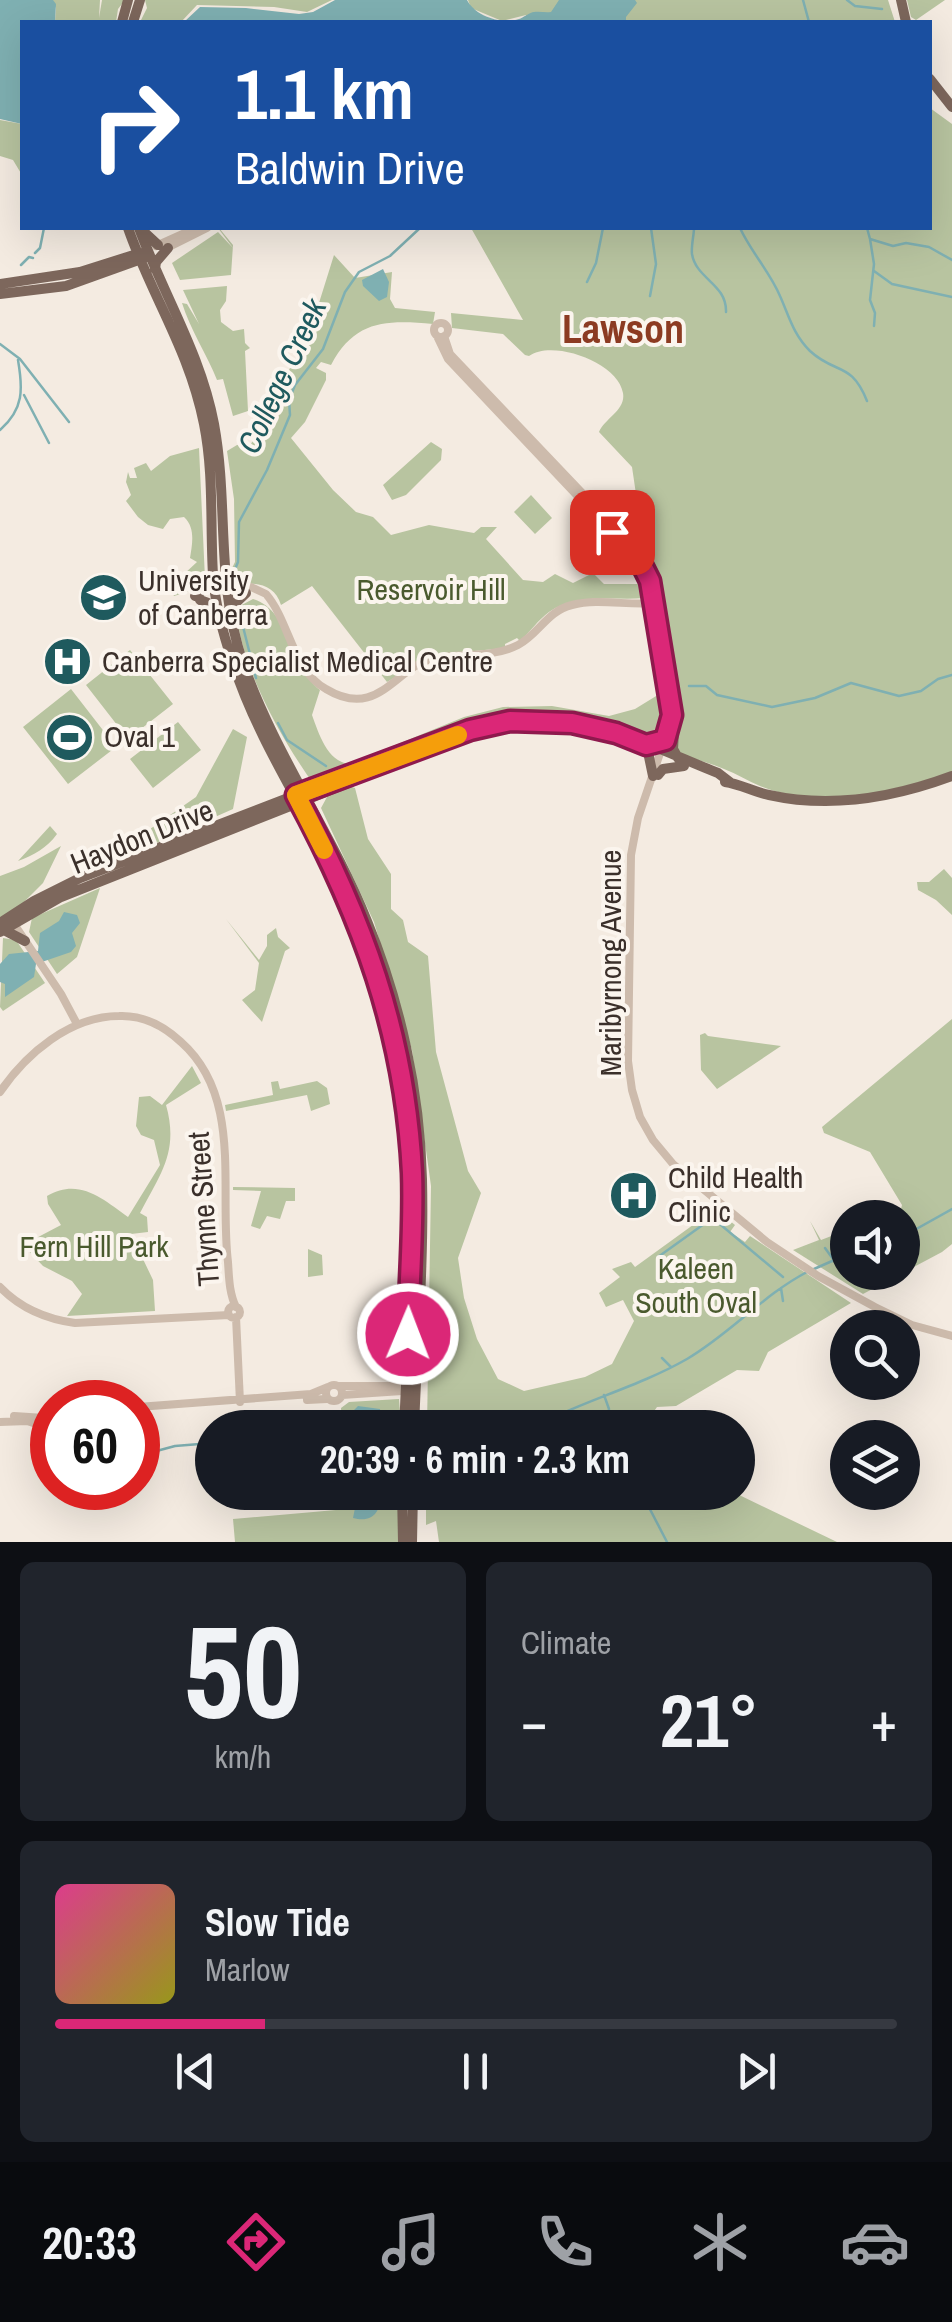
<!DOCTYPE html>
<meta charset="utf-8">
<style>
body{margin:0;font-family:"Archivo Narrow",sans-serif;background:#20242c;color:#f1f3f6;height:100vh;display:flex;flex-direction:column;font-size:38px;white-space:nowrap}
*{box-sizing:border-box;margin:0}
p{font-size:32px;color:#9ea1a6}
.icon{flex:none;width:55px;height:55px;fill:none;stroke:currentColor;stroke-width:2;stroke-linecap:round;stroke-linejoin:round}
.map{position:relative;height:1542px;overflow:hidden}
.details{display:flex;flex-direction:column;gap:20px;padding:20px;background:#0d0f14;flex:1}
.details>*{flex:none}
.guide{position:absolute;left:20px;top:20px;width:912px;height:210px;border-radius:0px;box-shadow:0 10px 40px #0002;background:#1a4fa0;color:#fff;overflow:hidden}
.tools{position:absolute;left:830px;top:1200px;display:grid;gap:20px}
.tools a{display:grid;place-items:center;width:90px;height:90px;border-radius:50%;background:#171b24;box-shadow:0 10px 40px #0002;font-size:50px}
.speed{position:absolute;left:30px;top:1380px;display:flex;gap:20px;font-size:50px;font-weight:700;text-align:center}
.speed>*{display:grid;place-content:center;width:130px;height:130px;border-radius:50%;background:#171b24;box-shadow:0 10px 40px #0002;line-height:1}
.speed .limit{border:15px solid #d22;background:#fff;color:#111}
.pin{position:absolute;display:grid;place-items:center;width:85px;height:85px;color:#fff;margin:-42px;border-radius:20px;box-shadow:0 5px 15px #0006}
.me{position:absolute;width:110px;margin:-55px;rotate:1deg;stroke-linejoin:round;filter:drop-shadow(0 0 8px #0008)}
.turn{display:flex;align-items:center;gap:35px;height:210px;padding:0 50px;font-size:45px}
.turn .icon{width:130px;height:130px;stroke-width:2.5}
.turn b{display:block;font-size:70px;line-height:85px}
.big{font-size:75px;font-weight:700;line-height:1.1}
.details .card{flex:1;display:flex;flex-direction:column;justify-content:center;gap:15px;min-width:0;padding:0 35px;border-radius:15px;background:#20242c}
.details .dial{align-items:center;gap:0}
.dial b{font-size:130px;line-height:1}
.song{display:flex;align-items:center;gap:30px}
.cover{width:120px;height:120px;border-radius:15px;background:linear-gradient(135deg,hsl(330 70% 55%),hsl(60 70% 35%))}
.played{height:10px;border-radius:5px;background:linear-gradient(90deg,#db2777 25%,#363941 25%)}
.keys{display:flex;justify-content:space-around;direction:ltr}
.heat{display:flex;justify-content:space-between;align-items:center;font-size:55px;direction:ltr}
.details .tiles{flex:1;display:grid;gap:20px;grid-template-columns:1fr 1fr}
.card:last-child{grid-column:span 2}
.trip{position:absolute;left:195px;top:1410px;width:560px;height:100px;border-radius:50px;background:#171b24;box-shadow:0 10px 40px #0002;font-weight:700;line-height:100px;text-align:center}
.dock{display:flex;height:160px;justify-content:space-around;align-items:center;background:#090b0e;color:#9ea1a6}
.dock .icon{width:70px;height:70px}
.dock .on{color:#db2777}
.dock b{font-size:45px;color:#f1f3f6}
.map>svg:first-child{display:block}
.green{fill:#b8c4a0}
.water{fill:#7fb0b2}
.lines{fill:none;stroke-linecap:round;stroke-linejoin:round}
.stream{stroke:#7fb0b2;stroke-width:2.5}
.minor{stroke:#cdbbac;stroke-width:8}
.major{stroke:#7d675c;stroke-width:10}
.route-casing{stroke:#8e194d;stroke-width:25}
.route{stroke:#db2777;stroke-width:18}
.slow{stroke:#f59e0b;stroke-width:18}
.labels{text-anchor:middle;stroke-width:8;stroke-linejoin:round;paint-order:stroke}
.poi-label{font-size:30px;fill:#3b302b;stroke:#fbf5ee;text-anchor:start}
.park-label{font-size:30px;fill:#4a5a2e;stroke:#fbf5ee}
.street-label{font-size:30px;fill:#3b302b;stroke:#fbf5ee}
.water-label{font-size:32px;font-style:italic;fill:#1f5a5e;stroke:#fbf5ee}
.district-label{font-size:40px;font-weight:bold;fill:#8c3b22;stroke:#fbf5ee}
</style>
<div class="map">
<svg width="952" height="1542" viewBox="0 0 952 1542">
<rect width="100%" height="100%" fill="#f4ebe1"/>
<path class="green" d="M52,0h48l-1,18 3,-18h23l-7,9 -2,13h-61l1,-14z
M145,0h187l-25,12 -33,-5 -77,-2 -16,17h-41l7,-14z
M468,0h420l7,22h-369v-7l-24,6 -31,-13z
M907,0h38l-29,20 -5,-3z
M930,108l22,16v648c-59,20 -131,38 -192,14 -12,-5 -23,-12 -36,-17 -14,-6 -30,-10 -44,-15l-3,-4 2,-38 -20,-134 -6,-13 -23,-30 10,-14 -8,-54 -33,-35c6,-14 27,-22 24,-39 -5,-31 -71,-54 -94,-37l-4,-1 -22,-21 -51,-6 -1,-15 72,7 -52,-92h459z
M0,120l22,4v51l-9,-15 -13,-4z
M211,228h8l14,17 -2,30 -51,5 -8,-17 46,-31 15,16 -15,-20z
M334,255l21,23 37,-6 -2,27 5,9 40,4 -2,12c-47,-4 -78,-4 -102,41l-10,-3 -5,6 10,5v7l-21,42 -14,16 42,52 23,22 17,5 18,18 38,-10 45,8 7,-6h16l-11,12 37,41 20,2 12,-8 18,9 20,-10 11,11h42l-1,14c-32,3 -68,-6 -96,14 -11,8 -19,20 -29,29l-3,-3 -12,6v4l-71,7 -47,27 -75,-96 -31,19c-6,-21 -25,-23 -44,-21l-1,-10 -6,-2 5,-10 -1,-63 -7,-48 10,-6 14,-1 6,-12 -5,-3 1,-16 12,-9 6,-13 7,1 17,-34 4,2 4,-6z
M227,286l-1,15 -6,9 1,12 12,9 11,-2 1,14 5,5 -5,3 3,60 -15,5 -10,-37 -6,1c-10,-25 -27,-51 -35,-77l5,1 12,20 -16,-34z
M431,442l11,7 -1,11 -35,35 -14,5 -9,-15z
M199,448l6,131 -14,12 -17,5 -4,-9 27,-25 -7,-4c2,-13 6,-30 -6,-41l-14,2 -7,10 -15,-4 -10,-8 -12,-16 5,-6 -5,-13 2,-10 2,6h7l-3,-10 12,-5 5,8 19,-15z
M531,495l21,23 -17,16 -21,-22z
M253,599c37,11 38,68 67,91l-8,25c7,19 15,46 37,49l115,-47 39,-10 49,-1 57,10 26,-7 26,-16 5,3 3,19 -6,23 -15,1 -63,-20 -35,-4 -32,1 -38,8 -165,62c-34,-47 -75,-120 -79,-178z
M130,650l43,54 -45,35 -42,-54z
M71,689l45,58 -48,37 -45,-57z
M178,722l23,28 -48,38 -23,-29z
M233,729l14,8 -14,72 -97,43 -6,-9 66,-46z
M352,787l3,1 13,51 23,35v35l12,11 5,22 20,14 8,96 32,119 13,22 -23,65 6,40 13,41 21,40 26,12 61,-14 27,-13 22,-43 -11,-21 -17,7 -7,-14 21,-16 -8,-8 19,-7 4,5 80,-58 20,16 -5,7 15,10 5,-6 101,67 -83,49 -9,19 -22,-1 -61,36 -19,1 -14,20h-216l4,-241 -19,-136 -38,-128 -53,-114 6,-11z
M50,826l7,8c-10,14 -23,21 -39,27z
M61,846l-18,37 -24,24 -19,13v-44l24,-9z
M944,869l8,9v37l-16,-15 -18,-10 -1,-8h12z
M100,888l-23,69 -20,17 -28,-42 3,-14z
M226,919l33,41 8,-14v-11l9,-7 2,9 12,11 -5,3 -23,71 -20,-22 13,-10 4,-27z
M3,938l13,2 29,43 -42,28 -3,-4z
M952,1019v225l-10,8 -79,42 -70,-44 26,-10 -9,-19 11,19 26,-10 1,42h54v-54l-9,-1 7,-4 2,-8 -32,-53 -46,-19 -2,-6z
M705,1033l3,3 73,10 -64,43 -16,-19 -1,-35z
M192,1066l9,17 -35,22c13,46 -5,68 -26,108l7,4 1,15 -17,2 22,46 2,31 -88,5 15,-22 -10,-13 -29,-15 -20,-21 38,-20 -13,-21 -1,-8c32,-19 56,3 81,21l32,-52 -6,-25 -13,-5 -5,-9 3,-29 11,-1 12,9z
M278,1081l2,8 37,-8 10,7 3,16 -19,7 -4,-16 -81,16 -1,-6 48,-10 -2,-13z
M233,1187l62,1v13h-9l-6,18 -13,-3 -7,13 -9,-3 10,-35 -28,-1z
M308,1249l14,6 1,20 -15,2z
M399,1399l2,28h-59l-1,-19 8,-6z
M733,1492l104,50h-398l-3,-21 -10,4v-32z
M347,1493h53v49h-165l-2,-23 114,-10z"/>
<path class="water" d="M0,0h53l3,4 -1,18h-33v102l-22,-5z
M335,0h132c8,16 35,25 52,19 4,-1 11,-7 15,-7 6,-1 11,1 17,0l8,-12h76l2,3 -11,14v5h-442l16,-15 46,1 53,6 14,-2z
M383,269l6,13 -2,15 -8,4 -16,-15 -1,-6z
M64,912l13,3 3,8 -8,10 4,13 -5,6 -35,12 -2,13 -29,20v-13l-5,-2v-18l9,-10 29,-3 2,-18 19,-12z
M358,1406l22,3 1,18h-32v-12z
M354,1493h27c0,20 -9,30 -28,25l3,-15z"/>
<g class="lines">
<path class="stream" d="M803,0l6,22
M847,0l8,6 27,3
M694,228c0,7 -3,18 -2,26 4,25 35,30 34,58
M740,228c11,24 30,44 40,68 9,20 13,38 30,55 26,24 41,10 57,50
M867,228l3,11 23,7 13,-3 23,4 23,13
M870,239l4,25 -4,36 5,13 -1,13
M35,253l5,-5 4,-20
M21,265l8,-8 4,1
M874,271l18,13 60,13
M587,282l9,-19 7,-35
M650,296l6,-32 -5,-36
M0,344l20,15 49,63
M24,395l25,48
M0,430c24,-21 23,-41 18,-70
M233,574l5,-12 1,-40 28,-52 23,-55 -1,-15 6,-15 28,-36 22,-57 14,-20 31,-16 30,-28
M238,607l18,71
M689,686h17l11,9 55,12 43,-9 36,-15 48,13 22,-5 17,-12 14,-4
M278,723l9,17 39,26
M707,1222l8,-2 68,57
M902,1237l50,-28
M825,1248l8,11
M658,1257l46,-33
M814,1269l34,-15
M781,1288l2,13
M662,1358l9,9
M604,1395l5,14 -3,19
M531,1428c51,-27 107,-41 156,-69 43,-25 76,-64 120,-87
M138,1456l37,-10 37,-3
M335,1492l2,4
M641,1492l26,50
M223,1494v-2
M347,1495l7,-1"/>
<path class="minor" d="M156,246l40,-18
M167,248l40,-20
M434 330a7 7 0 1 1 14 0a7 7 0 1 1-14 0Z
M437,336l11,23 190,201 12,21 23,134 -35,103 -7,37 -3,206 4,29 8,27 13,23 20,24 94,78 51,34 57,31 37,18 40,11
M444,336l6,18 195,205 10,21 8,44
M226,591l25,-4 15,7c24,28 26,76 60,95 53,32 69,-23 109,-31 27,-5 58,0 83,-13 21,-11 29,-34 54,-40 27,-7 57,1 83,-2
M12,921l49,73 16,30
M0,1092c26,-38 70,-76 119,-76 24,-1 45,10 62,26 62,55 38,147 47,220 1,14 1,31 8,45
M0,1287c21,22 46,32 75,36l154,-8
M228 1312a6 6 0 1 1 12 0a6 6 0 1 1-12 0Z
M236,1317l4,85
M326 1393a8 8 0 1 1 16 0a8 8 0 1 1-16 0Z
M339,1386h72
M342,1395l60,-4
M307,1400l20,-1
M138,1407l173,-13 17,-7
M14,1416l30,2
M0,1422l27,-1 25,8"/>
<path class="major" d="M901,0l5,22
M122,22l6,-22
M133,22l7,-22
M930,79l22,28
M128,228c24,69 61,121 76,196 10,50 6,100 9,151 2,30 10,59 20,88 30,93 92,174 128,265 63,161 51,330 43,500
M139,228c24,66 62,126 75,196 15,82 1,157 29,239 31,90 89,170 124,258 33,80 53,171 55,258 2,83 -5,166 -8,249
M144,232l14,13
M155,269l1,-7 12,-14
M0,284l80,-12 60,-19
M0,294l66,-8 78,-28
M195,596l19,-15
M200,600l8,3 7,13
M228,610l18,-17
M674,731l-1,18 5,9
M648,752l5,24
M658,775l5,-6 21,-3
M725,782c15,2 29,10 44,13 63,14 124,3 183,-19
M0,923l34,-22 46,-23 216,-83
M4,930l21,11
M0,932l61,-35 290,-115c90,-44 156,-78 258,-51 37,10 73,28 109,42l13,10
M402,1492l1,50
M412,1542l1,-50"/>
</g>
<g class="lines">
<defs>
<path id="route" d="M408,1334c1,-53 6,-108 4,-161 -7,-140 -50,-256 -116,-378l174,-65 40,-9 62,2 44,10 30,12 19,-5 7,-25 -22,-134 -9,-18 -29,-31"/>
</defs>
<use href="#route" class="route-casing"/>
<use href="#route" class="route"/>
<path class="slow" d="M324,850l-28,-55 162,-60"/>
</g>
<defs>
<symbol id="university-disc" viewBox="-11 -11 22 22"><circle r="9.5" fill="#1f5a5e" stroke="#fbf5ee"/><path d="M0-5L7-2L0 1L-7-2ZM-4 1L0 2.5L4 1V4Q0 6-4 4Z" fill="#fff"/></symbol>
<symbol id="hospital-disc" viewBox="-11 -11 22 22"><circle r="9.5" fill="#1f5a5e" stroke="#fbf5ee"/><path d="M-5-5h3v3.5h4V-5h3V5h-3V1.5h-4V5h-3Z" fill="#fff"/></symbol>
<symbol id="stadium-disc" viewBox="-11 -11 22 22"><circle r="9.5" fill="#1f5a5e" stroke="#fbf5ee"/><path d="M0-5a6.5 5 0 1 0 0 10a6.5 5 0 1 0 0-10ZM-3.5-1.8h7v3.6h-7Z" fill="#fff"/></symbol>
</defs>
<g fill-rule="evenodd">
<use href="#university-disc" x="76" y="570" width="55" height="55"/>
<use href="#hospital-disc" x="40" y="634" width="55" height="55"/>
<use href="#stadium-disc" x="42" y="710" width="55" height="55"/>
<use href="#hospital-disc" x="606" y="1168" width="55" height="55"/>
</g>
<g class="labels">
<g class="poi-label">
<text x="138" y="591">University<tspan x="138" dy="34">of Canberra</tspan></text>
<text x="102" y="672">Canberra Specialist Medical Centre</text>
<text x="104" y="747">Oval 1</text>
<text x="668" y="1188">Child Health<tspan x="668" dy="34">Clinic</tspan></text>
</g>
<g class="park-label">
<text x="431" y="600">Reservoir Hill</text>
<text x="94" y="1257">Fern Hill Park</text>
<text x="696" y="1279">Kaleen<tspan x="696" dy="34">South Oval</tspan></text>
</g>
<g class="street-label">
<text transform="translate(142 837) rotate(-22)" y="10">Haydon Drive</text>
<text transform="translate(611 963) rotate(-90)" y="10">Maribyrnong Avenue</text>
<text transform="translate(204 1209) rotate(-94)" y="10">Thynne Street</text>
</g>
<g class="water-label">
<text transform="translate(282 376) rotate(-65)" y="11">College Creek</text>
</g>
<g class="district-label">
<text x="623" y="343">Lawson</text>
</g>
</g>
</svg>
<div class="tools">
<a><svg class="icon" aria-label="sound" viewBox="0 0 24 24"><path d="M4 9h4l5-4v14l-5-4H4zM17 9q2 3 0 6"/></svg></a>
<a><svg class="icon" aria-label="search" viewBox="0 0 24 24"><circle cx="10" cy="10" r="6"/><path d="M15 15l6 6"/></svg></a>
<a><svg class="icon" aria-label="layers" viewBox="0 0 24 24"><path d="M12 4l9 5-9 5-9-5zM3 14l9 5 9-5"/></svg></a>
</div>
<div class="speed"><div class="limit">60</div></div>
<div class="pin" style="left:612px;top:532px;background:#d93025"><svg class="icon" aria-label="arrive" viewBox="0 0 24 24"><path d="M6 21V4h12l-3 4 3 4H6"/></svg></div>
<svg class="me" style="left:408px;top:1334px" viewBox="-20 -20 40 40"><circle r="17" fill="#db2777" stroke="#fff" stroke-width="3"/><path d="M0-11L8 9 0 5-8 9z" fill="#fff"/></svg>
<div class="trip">20:39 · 6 min · 2.3 km</div>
<div class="guide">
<div class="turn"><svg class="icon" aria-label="right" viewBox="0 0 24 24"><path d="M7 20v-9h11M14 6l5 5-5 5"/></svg><div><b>1.1 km</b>Baldwin Drive</div></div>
</div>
</div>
<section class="details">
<div class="tiles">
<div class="card dial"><b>50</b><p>km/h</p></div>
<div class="card"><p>Climate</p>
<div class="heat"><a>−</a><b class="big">21°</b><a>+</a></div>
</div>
<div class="card">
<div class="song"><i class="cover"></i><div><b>Slow Tide</b><p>Marlow</p></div></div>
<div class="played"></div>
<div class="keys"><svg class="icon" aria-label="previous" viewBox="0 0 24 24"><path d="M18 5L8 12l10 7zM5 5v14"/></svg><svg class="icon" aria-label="pause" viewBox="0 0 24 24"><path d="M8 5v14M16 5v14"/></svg><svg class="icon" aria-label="next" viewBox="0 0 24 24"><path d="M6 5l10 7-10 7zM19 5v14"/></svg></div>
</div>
</div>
</section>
<nav class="dock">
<b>20:33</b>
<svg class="icon on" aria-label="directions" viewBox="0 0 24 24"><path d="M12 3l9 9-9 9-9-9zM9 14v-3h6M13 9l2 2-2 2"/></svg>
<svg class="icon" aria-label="music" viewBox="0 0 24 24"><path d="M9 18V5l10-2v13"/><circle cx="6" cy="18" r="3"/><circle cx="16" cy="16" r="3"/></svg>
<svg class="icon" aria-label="phone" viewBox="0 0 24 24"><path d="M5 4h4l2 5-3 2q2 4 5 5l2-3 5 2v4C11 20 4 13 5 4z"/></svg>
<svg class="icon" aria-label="climate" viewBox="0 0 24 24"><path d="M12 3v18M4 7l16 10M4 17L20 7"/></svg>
<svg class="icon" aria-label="car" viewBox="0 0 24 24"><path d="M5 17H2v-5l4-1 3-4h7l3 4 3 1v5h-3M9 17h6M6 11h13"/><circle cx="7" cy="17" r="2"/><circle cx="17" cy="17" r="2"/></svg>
</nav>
